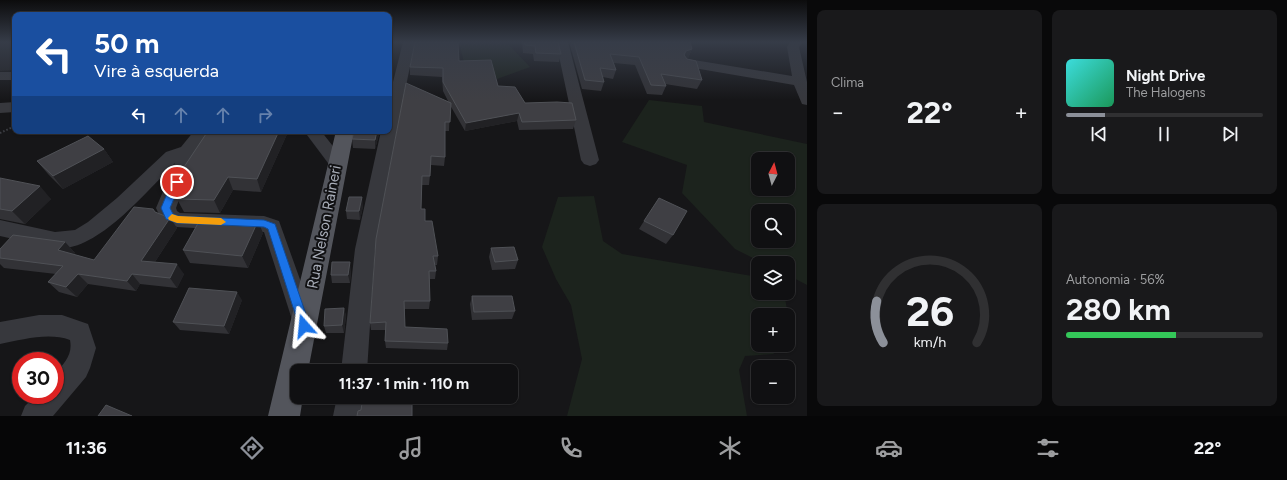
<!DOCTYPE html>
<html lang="pt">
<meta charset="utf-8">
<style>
body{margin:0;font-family:Figtree,sans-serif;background:#19191b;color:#f1f3f6;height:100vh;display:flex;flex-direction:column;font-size:15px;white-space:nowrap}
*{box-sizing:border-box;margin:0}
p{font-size:13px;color:#9c9d9f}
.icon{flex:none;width:22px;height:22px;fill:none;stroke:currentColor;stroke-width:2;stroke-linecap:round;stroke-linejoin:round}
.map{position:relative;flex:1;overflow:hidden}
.panel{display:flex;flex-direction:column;gap:10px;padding:10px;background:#09090a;width:480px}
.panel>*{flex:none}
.banner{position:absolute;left:12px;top:12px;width:380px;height:122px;border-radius:8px;box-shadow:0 1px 3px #0004,0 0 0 1px #303032;background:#1a4fa0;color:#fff;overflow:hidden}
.needle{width:26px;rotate:6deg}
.controls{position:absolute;left:751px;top:152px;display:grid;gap:8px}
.controls a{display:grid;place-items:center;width:44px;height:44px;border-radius:8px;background:#101012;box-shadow:0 1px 3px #0004,0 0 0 1px #303032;font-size:20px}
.speed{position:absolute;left:12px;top:352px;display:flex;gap:8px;font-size:20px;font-weight:700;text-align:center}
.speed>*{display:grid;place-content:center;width:52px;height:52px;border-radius:50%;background:#101012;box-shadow:0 1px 3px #0004,0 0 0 1px #303032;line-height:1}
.speed .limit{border:6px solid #d22;background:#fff;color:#111}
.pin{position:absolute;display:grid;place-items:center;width:34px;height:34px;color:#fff;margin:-17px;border:2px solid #fff;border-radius:50%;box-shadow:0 1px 4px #0007}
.me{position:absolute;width:44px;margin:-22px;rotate:342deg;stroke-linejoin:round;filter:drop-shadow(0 0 3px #0008)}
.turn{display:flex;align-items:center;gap:14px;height:84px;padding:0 16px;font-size:18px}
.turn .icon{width:52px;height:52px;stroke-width:2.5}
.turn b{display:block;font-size:28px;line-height:34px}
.lanes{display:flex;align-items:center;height:38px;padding:0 16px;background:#0003;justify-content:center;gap:20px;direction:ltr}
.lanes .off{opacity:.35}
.big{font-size:30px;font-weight:700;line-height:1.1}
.panel .widget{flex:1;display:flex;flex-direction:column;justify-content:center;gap:6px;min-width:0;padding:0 14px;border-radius:8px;background:#19191b}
.panel .dial{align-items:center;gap:0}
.dial svg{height:104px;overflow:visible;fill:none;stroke:#303032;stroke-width:7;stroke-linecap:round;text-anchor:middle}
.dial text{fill:#f1f3f6;stroke:none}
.song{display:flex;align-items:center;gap:12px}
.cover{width:48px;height:48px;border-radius:6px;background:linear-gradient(135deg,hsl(180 70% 55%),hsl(150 70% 35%))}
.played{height:4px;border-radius:2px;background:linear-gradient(90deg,#8c9099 20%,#303032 20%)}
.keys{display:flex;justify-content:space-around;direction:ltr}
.heat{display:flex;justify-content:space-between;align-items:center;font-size:22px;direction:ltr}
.charge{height:6px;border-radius:3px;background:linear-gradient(90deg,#34c759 56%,#303032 0)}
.panel .tiles{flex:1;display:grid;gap:10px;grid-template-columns:repeat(2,1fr)}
.trip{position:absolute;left:290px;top:364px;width:228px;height:40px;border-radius:8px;background:#101012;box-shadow:0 1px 3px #0004,0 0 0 1px #303032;font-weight:700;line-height:40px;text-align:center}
.tabs{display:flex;height:64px;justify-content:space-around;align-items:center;background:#060607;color:#9c9d9f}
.tabs .icon{width:28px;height:28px}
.tabs .current{color:#8c9099}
.tabs b{font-size:18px;color:#f1f3f6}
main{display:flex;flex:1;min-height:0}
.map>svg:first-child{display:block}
.built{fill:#222225}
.green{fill:#1c231d;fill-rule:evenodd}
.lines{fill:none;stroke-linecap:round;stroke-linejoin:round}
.path{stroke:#3d3f44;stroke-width:2;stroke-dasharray:1.5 2;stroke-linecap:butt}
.minor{fill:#37383d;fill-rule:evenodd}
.major{fill:#53555c;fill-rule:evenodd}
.wall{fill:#323236}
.shaded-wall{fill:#212124}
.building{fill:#3f3f44;stroke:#4f5156}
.route{fill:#1a73e8;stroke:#114b97}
.slow{fill:#f59e0b}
.labels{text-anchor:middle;stroke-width:4;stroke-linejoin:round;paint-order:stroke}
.street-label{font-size:15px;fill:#a8adb8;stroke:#111113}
</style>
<main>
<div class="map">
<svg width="807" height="416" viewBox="0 0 807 416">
<rect width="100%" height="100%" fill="#161618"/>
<path class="built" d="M0,42h15v28l-15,1z"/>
<path class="green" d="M461,42h36l12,3 21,22 -33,12 -7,-15 -25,2 -6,-23z
M649,100l53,6 2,16 103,22v141l-19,-10v-12h-25l-28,-14 -53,-56 5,-28 -65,-23zM758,159h30v30h-30zM758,211h30v30h-30z
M594,196l9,45 19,13 136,23v16h26l4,22h-30v30h27l-12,9 -28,2 -6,14 8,46h-180l15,-57 -11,-54 -15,-26 -14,-32 16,-50z"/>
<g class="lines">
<path class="path" d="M0,133l15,-7"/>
<path class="minor" d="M403,42h12l-18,88 -22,119 -8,122h-26l14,-122 26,-118h8v-33z
M556,42h12l31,118 -3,4 -6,2 -6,-2 -3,-4z
M790,42h13l-4,5 8,35v23l-5,-1 -8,-19 -106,-18 -5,-1 -2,-3 2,-3 5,-1 104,17 -5,-29z
M0,72h15v8h-15z
M15,102v10l-15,1v-10z
M194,131h17l-17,22 1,2 -19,53 1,3 3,2 84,3 15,5 37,103 -4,8 -8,3 -8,-3 -32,-100 -87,-5 -15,-6 -6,-13 19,-45c-26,26 -74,84 -112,85 -21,0 -42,-8 -63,-12v-16l55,12 20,-2 13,-8 29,-24 49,-46 15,-5z
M304,131h17l22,28 3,4 -3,4 -6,2 -6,-2z
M39,315h23l26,9 8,24 -6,20 -4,9 -33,39h-32l4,-10 11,-11h19v-21c9,-11 18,-19 15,-34 -22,-8 -48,0 -70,4v-22z
M337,397h26l-2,19h-28z"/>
<path class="major" d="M336,131h18l-46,240h-11v26h6l-3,19h-32z"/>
</g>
<path class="wall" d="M522,42h36l3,12 -2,8 -25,-1 -1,-7 -10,-1z
M571,42h119l2,7 -4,9h-2l16,22 -5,9 -32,-5 1,2 -4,9 -15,-1 -12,-29 -21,-2 2,7 -3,9 -10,-2 1,5 -3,9 -19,-2 -12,-44z
M459,61l39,25 27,17 51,17 -3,9 -54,1 -2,-9 -52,10 -15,-26 -1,26h-4v26l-1,9 -13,-1 -2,20h-7l-1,24 17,47 -1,9h-2l1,6 -1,8h-5v22l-1,8h-24v18l43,16 -1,7 -61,-2 -1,-7 1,-11h-15l-1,-7 6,-84 73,-136 -6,-12 -1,-14 -32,-2v-8z
M380,131l-5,18 -22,-1 -1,-9z
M288,132l-27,60 -28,-2 -13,23 -36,-1 -7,-13 9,-14 -6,-12z
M104,149l9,13 -50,27 -15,-15 -11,-13z
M0,178l51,21 -26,25 -25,-5z
M363,206l-3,14 -13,-1 -1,-8z
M155,212l15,6 7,10 -22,34 29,12 -7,14 -37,-4 -4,7 -48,-7 -11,13 -18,-5 -11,-10 8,-8 -52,-6 -4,-4v-15l65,-7 10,11 -2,1 21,6z
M644,221l29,14 -7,9 -27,-15z
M263,233l-15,35 -58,-5 -7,-13z
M491,248l27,12 -3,9 -23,1 -3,-13z
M351,270l-1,13h-18l-1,-8z
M472,296l43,15 -3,8 -40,1 -2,-16z
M242,300l-13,34 -49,-4 -7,-8z
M344,308l2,8 -2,17h-18l-2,-7z"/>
<path class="shaded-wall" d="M692,49l-4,9 -6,1 4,-8z
M391,75v9l-2,8v-10z
M519,113l-2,8 -52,10 1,-8z
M279,131h9v1l-27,60 -4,-13z
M377,131h3l-5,18v-9z
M104,149l9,13 -50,27 -10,-13z
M228,177l5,13 -13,23 -6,-13z
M40,186l11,13 -26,25 -13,-13z
M362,197l1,9 -3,14 -1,-9z
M170,218l7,10 -28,43 -8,-10z
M258,221l5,12 -15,35 -6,-12z
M65,242l10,11 -7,8 -10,-11z
M350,262l1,8 -1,13 -2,-8z
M177,264l7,10 -7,14 -7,-10z
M78,274l10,10 -11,13 -11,-10z
M132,274l8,10 -4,7 -9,-10z
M237,292l5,8 -13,34 -5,-8z
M344,308l2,8 -2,17 -2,-8z"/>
<path class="building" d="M415,42h43l1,19 32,-1 7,26 17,1 10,16 32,-1 15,1 4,17 -54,2 -3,-9 -53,10 -23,-41v-14l-33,-1z
M524,42h34l3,12 -25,-1 -1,-7 -10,-1z
M574,42h116l2,7 -6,2 -2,4 3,4 9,2 6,19 -41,-6 5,12 -15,-1 -12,-28 -29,-3 6,16 -16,-2 4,14 -19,-2z
M389,74l2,1 -2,7z
M406,83l45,20 -1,19h-5v35l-14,-1 -1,20h-8l-1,33h4v12h7l6,35h-5l3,15h-7l1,30h-26l1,26 42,2 1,14 -63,-2 1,-19 -16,1 6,-84z
M208,131h71l-22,48 -29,-2 -14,23 -37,-1 16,-25 -13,-1z
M354,131h23l-2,9 -23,-1z
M88,136l16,13 -51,27 -16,-15z
M0,178l40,8 -28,25 -12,-2z
M349,197h13l-3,14h-13z
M659,198l28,13 -14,24 -29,-14z
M134,207l19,2 2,3 15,6 -29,43 36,3 -7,14 -38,-4 -5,7 -49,-7 -12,13 -18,-5 15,-16 -63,-8v-9l13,-14 52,7 -7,8 36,10z
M201,218l57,3 -16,35 -59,-6z
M514,247l4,13 -23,2 -4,-14z
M332,262h18l-2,13h-17z
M189,288l48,4 -13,34 -51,-4z
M472,296h40l3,15 -41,1z
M344,308l-2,17 -18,1 1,-17z
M363,397h49v19h-55l1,-5 3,-1z
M106,405l26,11h-34z"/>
<linearGradient id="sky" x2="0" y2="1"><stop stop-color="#0c0c0d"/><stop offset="0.42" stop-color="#363c48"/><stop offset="1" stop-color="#363c48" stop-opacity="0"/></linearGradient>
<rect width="807" height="100" fill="url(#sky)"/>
<path class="route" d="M177,178l4,4 -11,26 3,6 5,2 86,4 11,4 35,102 -2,3 -4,2 -4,-2 -1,-3 -31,-97 -4,-2 -87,-4 -11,-4 -5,-11 11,-26z"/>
<path class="slow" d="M172,214l6,2 43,2 5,4 -5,3 -44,-2 -8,-3 -1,-2z"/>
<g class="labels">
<g class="street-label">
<text transform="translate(324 227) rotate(-79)" y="5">Rua Nelson Raineri</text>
</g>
</g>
</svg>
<div class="controls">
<a><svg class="needle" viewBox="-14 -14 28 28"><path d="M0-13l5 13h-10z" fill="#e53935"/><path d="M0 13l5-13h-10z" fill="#9c9d9f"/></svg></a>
<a><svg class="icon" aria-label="search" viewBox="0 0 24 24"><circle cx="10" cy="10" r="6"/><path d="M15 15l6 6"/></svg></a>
<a><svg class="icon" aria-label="layers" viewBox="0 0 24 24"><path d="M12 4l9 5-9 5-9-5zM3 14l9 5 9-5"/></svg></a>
<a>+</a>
<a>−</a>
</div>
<div class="speed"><div class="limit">30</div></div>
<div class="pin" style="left:177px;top:182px;background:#d93025"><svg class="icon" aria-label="arrive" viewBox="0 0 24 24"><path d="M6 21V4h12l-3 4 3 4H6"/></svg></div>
<svg class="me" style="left:304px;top:326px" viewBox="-20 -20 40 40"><path d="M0-17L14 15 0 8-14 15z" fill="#1a73e8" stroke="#fff" stroke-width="4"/></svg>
<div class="trip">11:37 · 1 min · 110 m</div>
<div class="banner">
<div class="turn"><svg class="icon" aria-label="left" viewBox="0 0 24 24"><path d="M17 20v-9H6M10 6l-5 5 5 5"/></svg><div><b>50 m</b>Vire à esquerda</div></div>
<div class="lanes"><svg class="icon" aria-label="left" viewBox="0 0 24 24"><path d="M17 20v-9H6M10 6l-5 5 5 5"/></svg><svg class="icon off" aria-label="ahead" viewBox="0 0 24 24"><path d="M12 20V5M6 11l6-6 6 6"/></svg><svg class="icon off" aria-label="ahead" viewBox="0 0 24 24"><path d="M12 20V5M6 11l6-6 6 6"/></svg><svg class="icon off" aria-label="right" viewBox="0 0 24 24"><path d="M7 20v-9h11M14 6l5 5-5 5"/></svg></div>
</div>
</div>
<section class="panel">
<div class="tiles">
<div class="widget"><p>Clima</p>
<div class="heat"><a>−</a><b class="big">22°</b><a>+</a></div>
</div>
<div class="widget">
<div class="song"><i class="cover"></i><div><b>Night Drive</b><p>The Halogens</p></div></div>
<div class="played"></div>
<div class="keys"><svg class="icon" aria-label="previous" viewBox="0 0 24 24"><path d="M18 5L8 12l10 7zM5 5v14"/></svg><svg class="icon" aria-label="pause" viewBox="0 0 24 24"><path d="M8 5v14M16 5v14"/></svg><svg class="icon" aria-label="next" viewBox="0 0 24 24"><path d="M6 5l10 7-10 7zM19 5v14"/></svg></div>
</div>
<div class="widget dial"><svg viewBox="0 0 100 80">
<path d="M14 69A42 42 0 1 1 86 69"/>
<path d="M14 69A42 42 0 0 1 9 37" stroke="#8c9099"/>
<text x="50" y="56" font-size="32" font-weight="700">26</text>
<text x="50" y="72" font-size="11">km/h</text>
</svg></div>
<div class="widget"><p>Autonomia · 56%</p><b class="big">280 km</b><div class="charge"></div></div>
</div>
</section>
</main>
<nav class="tabs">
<b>11:36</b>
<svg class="icon current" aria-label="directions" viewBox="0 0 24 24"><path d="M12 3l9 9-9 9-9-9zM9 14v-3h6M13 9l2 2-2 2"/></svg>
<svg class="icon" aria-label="music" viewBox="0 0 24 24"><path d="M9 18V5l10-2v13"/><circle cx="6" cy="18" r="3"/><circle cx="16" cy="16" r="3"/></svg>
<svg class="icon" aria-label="phone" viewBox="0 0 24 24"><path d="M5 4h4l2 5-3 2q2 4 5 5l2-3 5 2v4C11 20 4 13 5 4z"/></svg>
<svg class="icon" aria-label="climate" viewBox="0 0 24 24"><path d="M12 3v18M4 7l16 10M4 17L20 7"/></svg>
<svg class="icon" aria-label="car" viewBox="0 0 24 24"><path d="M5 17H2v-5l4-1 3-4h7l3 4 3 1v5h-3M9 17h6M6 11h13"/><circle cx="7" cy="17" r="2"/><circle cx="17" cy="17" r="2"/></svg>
<svg class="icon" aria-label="filters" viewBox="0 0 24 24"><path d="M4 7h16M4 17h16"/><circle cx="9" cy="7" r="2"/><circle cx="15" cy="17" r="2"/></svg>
<b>22°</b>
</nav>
